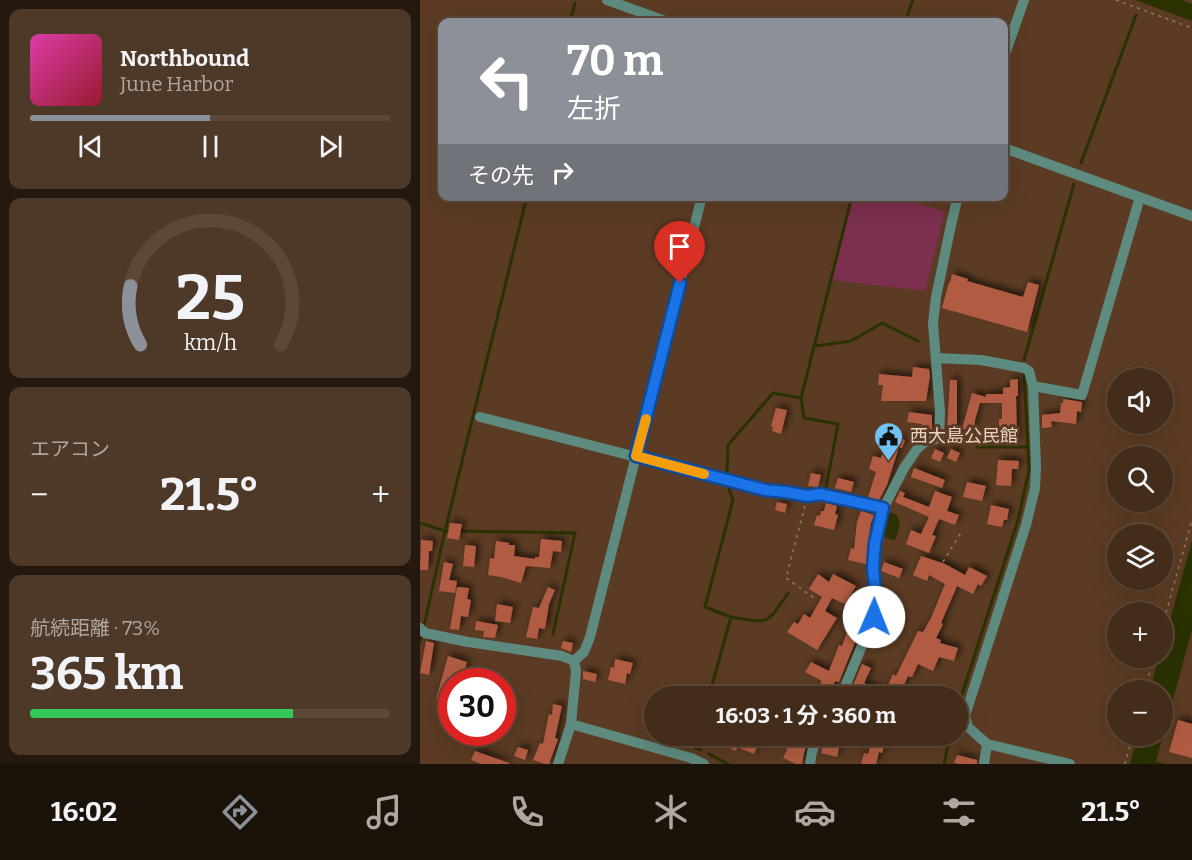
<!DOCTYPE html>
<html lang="ja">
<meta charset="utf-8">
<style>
body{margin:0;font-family:Bitter,"Noto Sans JP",serif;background:#4e3827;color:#f1f3f6;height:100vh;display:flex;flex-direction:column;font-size:22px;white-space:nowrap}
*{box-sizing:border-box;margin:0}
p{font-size:20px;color:#afa7a2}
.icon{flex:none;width:33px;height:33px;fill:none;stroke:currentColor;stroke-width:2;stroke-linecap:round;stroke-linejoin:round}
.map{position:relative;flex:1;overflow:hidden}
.sheet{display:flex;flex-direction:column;gap:9px;padding:9px;background:#25180e;width:420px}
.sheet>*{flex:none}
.guide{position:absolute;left:18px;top:18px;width:570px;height:183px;border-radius:12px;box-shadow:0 6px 24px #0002,0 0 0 2px #5c4839;background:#8c9099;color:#fff;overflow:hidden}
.controls{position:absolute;left:687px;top:368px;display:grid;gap:12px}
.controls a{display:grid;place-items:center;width:66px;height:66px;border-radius:50%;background:#442c1a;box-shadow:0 6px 24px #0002,0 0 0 2px #5c4839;font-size:30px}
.speed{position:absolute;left:18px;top:668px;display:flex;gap:12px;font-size:30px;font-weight:700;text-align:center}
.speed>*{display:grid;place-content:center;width:78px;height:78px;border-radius:50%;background:#442c1a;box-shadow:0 6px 24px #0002,0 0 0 2px #5c4839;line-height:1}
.speed .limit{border:9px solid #d22;background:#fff;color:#111}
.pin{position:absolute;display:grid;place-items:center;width:51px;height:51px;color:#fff;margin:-62px -26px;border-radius:50% 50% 50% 0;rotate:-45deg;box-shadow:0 0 6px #0007}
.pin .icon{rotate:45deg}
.me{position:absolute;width:66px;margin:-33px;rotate:1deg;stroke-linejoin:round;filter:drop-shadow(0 0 4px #0008)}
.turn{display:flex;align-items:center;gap:21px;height:126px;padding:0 30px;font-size:27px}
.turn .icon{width:78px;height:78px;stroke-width:2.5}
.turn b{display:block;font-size:42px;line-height:51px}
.then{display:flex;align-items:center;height:57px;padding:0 30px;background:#0003;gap:12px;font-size:22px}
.big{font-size:45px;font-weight:700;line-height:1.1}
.sheet .card{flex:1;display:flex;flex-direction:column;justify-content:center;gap:9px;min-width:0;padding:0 21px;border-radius:12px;background:#4e3827}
.sheet .dial{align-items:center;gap:0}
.dial svg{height:156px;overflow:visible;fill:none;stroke:#5c4839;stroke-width:7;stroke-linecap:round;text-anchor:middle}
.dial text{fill:#f1f3f6;stroke:none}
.song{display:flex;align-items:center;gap:18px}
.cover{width:72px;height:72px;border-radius:9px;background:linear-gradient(135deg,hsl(320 70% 55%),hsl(350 70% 35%))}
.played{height:6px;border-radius:3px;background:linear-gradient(90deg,#8c9099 50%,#5c4839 50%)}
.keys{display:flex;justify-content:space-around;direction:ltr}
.heat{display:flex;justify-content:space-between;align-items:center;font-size:33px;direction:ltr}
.charge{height:9px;border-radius:4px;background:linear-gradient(90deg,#34c759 73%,#5c4839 0)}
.trip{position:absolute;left:224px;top:686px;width:324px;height:60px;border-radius:30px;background:#442c1a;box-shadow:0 6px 24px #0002,0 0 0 2px #5c4839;font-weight:700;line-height:60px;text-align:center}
.tab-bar{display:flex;height:96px;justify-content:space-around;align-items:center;background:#1b120a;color:#afa7a2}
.tab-bar .icon{width:42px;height:42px}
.tab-bar .on{color:#8c9099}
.tab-bar b{font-size:27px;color:#f1f3f6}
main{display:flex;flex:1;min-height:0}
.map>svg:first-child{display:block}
.green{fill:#7c2f4e}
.water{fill:#2b3200}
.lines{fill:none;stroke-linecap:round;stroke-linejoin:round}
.stream{stroke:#2b3200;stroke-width:3}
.building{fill:#b15c43;filter:url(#shadow)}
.path{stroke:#947965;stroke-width:1.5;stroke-dasharray:3 4.5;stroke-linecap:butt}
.minor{stroke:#5e8b80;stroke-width:10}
.route-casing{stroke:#114b97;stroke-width:15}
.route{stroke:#1a73e8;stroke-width:10}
.slow{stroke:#f59e0b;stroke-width:10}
.labels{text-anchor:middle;stroke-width:6;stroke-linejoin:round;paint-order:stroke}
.poi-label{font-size:18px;fill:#e7d3c5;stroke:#5b3b23;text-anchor:start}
</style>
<main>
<section class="sheet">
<div class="card">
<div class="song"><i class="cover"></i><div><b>Northbound</b><p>June Harbor</p></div></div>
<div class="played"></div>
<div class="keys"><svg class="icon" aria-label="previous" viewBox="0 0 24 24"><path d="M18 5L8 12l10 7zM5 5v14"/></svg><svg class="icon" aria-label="pause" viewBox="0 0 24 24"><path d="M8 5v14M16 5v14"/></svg><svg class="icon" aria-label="next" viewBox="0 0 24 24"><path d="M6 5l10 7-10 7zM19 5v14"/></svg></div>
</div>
<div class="card dial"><svg viewBox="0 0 100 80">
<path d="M14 69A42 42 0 1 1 86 69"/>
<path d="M14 69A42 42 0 0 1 9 39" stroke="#8c9099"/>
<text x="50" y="56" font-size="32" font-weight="700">25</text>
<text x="50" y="72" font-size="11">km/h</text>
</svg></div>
<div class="card"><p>エアコン</p>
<div class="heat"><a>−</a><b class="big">21.5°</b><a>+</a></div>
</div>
<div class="card"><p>航続距離 · 73%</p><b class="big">365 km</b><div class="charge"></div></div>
</section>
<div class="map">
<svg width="772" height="764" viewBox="0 0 772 764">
<defs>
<filter id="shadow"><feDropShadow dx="3.5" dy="-3.5" stdDeviation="3" flood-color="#0009"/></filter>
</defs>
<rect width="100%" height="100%" fill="#5b3b23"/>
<path class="green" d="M431,197h41l53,14 -20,80 -95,-11z"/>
<path class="water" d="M715,0h47l10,4v17z
M468,512l9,3 3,9 -4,15 -4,1 -9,-4z
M772,540v90l-36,131 9,3h-35l8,-29h24v-45h-12l9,-33h3l1,-11z"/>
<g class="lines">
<path class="stream" d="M150,22l5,-19
M485,22l8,-22
M661,163l55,-148
M395,346l36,-5 31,-18 36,18
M604,360l50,-176
M381,398l3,20 34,6 -12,64
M557,447h51
M307,473l1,-28 45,-52 28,5 51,-202
M309,489l4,11 -28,107 26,10
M0,523l25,8 -21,95
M30,531h-5l82,-335
M39,531l116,2 -22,101
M0,642l1,-4
M289,696l22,-79c38,6 35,9 57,-24
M537,710l61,-190 11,-50 -5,-96
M278,735l-3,13 6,2
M289,754l19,10
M524,764l6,-29"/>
</g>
<path class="building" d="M532,274l16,5 -1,2 56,16 5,-15 11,3 -12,47 -85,-24 7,-26 1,1z
M493,367l16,2 1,7 -4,25h-45l2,-16h-5l1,-11 33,3z
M598,379v17h-2l1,46h-14l1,-14h-5v-9h3v-16h-22l-5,17 -1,10 -12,-1 10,-36 14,4v-3h17v-6l7,-1v-7z
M530,380h7v51h-10z
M643,399l19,3 -1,10 -4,-1 -1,13 -25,-3 1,6 -10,1v-13l18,-2 1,-10h2z
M356,408l11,2 -6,24 -9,-3 1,-4 -2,-1z
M489,412l23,3v17l-11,-1 1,-7 -15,-2z
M469,435l16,5 -3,8 -3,-1 -12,38 -8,15 -11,-3 8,-25 -7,-3 4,-13 8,2z
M515,449l9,4 -4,9 -9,-4z
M531,449l9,4 -4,9 -9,-4z
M578,460l21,1 -1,8h-6l-1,17 -15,-1z
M494,468l31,12 -3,8 -31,-11z
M391,473l10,2 -3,12 -10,-1z
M418,478l16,4 -3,10 -16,-4z
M547,482l19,4 -4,15 -19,-4z
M480,491l5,2 -2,4 26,10 6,-16 17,6 -5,14 12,4 -4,10 -16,-6 -7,16 4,1 -7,17 -23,-9 5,-14 10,4 8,-17 -34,-15z
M357,502l10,2 -2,9 -10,-3z
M406,503l11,3 -2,8 3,1 -4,15 -20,-5 3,-10 3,1 1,-5h3z
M571,505l18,4 -2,11h-3l-2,7 -15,-3z
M441,511l13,4 -3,8 -3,18 -2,23 -18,-4 3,-12 3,1 3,-27z
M30,523l12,1 -3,16 -12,-2z
M121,539l21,2 -1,11 -8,-1 -3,17 -24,-2 -5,17 -20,-6 -13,-2 2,-17 4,1 2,-18 13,2v2h6l-1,11 21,3v-2h4z
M1,540l12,1 -1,10h-3l-1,19h-8z
M45,545l11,1 -2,21 -11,-1z
M501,556l24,8 20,11 4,-8 18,9 -6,10 -3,-2 -5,10 -16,-8 -16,37 2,1 -7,14 5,2 -1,3 18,5 -4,13 -15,-4 -6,14 -15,-7 -6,13 -4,-1 -9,20h-29l-18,-8 10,-24 9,4 -7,15 21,9 8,-18 3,2 22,-45 5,1 8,-14 14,-34 -16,-9 -2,6 -14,-6z
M24,562l9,2 -4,16 8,1 -2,12 -16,-2z
M464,562l19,7 -4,9 -18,-7z
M398,574l11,8 4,-8 23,12 -11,18 -13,-6 -7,13 12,7 -20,32 -30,-18 7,-10 4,2 6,-10 6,4 12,-21 -13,-8z
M37,587l12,1 -2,11 4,1 -3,17 -7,-1 -2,14 -9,-1z
M128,587l7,3 -6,14 -4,25 -6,-1 -2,11 -11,-2 7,-30 6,1z
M77,604l16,3 -3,16 -15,-2z
M56,621l22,4 -3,13 -12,-1 1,-6 -9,-1z
M428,623l12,7 -21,52 -4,-1 -6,15h-17l10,-15 -17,-9 6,-10 18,9 10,-26 3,1 5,-14 -2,-1z
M6,641l8,2 -5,32 -9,-2z
M143,641l10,2 -2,9 -10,-4z
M28,656l19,6 -5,19h-10l-7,21 -9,-3z
M195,659l18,4 -3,11 -3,-1 -2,11 -17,-4 3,-13 3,1z
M163,671l14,3 -2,8 -12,-3z
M133,704l9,2 -7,32 3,1 -9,25h-4l-12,-4 7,-17 3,1 6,-30 3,1z
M758,720l14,4v34l-23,-6z
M309,735h33l-8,19 -17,-7 -1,4 -11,-5z
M358,735h32l-6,18 -2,11h-6l-13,-6 8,-17z
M408,735h17l7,2 -2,10 -10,-3 -3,13 -16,-4 2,-10 3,1z
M454,735h14l-6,18 -3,-1 -3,12h-15l3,-11 4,1z
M98,747l10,3 -3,10 -11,-4z
M55,751l34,12v1h-27l-11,-4z
M537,755l20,5v4h-17l-6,-1z"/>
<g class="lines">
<path class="path" d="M696,0l76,28
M385,506l-19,72 31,22
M523,562l19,-31
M742,627l30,-107
M725,690l9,-33
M705,764l8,-29"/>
<path class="minor" d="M187,0l61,22
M584,57l20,-57
M584,148l188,68
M516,358l45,2 43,8 5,3 4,15 3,81 -1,21 -9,37 -61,191 3,11 19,17 83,20
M613,386l49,9 58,-198
M60,417l285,73 21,2 22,4 12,-2 63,15
M0,628l5,5 43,9 94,14 12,5
M154,661l10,-9 6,-15 112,-441
M421,696l33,-79 2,-20 -3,-29 2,-25 8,-34 21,-41 13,-19 8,-7 14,-4 1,-26 -7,-89 3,-26 15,-72 7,-29
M151,724l120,34 13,6
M138,764l13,-40 5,-53 -2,-10
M390,764l2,-12 6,-17
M564,764l3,-20"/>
</g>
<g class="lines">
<defs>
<path id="route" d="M260,283l-44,173 129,34 21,2 22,4 12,-2 63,14 -8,35 -1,12 -1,13 3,29 -2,20"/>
</defs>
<use href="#route" class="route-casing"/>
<use href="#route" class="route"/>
<path class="slow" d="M226,419l-10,37 68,18"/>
</g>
<defs>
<symbol id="civic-pin" viewBox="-11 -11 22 30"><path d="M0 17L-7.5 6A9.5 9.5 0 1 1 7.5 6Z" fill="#70c2f4" stroke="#5b3b23"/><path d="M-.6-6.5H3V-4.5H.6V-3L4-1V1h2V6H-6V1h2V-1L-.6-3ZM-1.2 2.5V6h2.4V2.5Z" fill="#111"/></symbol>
</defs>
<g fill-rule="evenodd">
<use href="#civic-pin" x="452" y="420" width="33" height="45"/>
</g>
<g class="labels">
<g class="poi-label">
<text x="490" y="442">西大島公民館</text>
</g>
</g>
</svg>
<div class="controls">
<a><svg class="icon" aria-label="sound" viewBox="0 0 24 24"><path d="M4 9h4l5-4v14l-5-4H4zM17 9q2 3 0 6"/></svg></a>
<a><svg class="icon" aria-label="search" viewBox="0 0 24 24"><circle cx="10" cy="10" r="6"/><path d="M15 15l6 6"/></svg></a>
<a><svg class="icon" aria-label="layers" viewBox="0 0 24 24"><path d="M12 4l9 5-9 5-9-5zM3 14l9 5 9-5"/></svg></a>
<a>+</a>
<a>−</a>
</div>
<div class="speed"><div class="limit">30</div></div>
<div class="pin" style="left:260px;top:283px;background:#d93025"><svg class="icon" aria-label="arrive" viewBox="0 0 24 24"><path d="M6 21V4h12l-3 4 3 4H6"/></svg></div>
<svg class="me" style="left:454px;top:617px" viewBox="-20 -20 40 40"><circle r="19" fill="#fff"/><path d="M0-13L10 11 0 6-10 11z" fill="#1a73e8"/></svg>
<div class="trip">16:03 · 1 分 · 360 m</div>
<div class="guide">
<div class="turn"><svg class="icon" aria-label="left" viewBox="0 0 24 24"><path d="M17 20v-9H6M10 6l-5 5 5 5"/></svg><div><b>70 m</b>左折</div></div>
<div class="then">その先<svg class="icon" aria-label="right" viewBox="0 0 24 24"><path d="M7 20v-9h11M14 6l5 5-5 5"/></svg></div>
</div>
</div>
</main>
<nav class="tab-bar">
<b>16:02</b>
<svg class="icon on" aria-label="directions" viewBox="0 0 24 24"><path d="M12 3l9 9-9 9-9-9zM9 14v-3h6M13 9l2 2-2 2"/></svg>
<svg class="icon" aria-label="music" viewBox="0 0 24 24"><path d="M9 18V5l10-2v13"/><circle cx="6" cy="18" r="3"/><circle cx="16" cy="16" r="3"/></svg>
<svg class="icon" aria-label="phone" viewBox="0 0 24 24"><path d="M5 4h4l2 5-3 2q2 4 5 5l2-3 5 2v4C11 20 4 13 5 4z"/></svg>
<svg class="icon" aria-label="climate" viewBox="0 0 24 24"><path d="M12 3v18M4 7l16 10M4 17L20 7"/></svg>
<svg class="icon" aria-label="car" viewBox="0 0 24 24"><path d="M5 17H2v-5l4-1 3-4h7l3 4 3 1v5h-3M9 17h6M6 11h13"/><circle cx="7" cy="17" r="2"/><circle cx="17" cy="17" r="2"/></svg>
<svg class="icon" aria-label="filters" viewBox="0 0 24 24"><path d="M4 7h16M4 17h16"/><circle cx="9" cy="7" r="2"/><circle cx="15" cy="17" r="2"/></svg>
<b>21.5°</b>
</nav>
